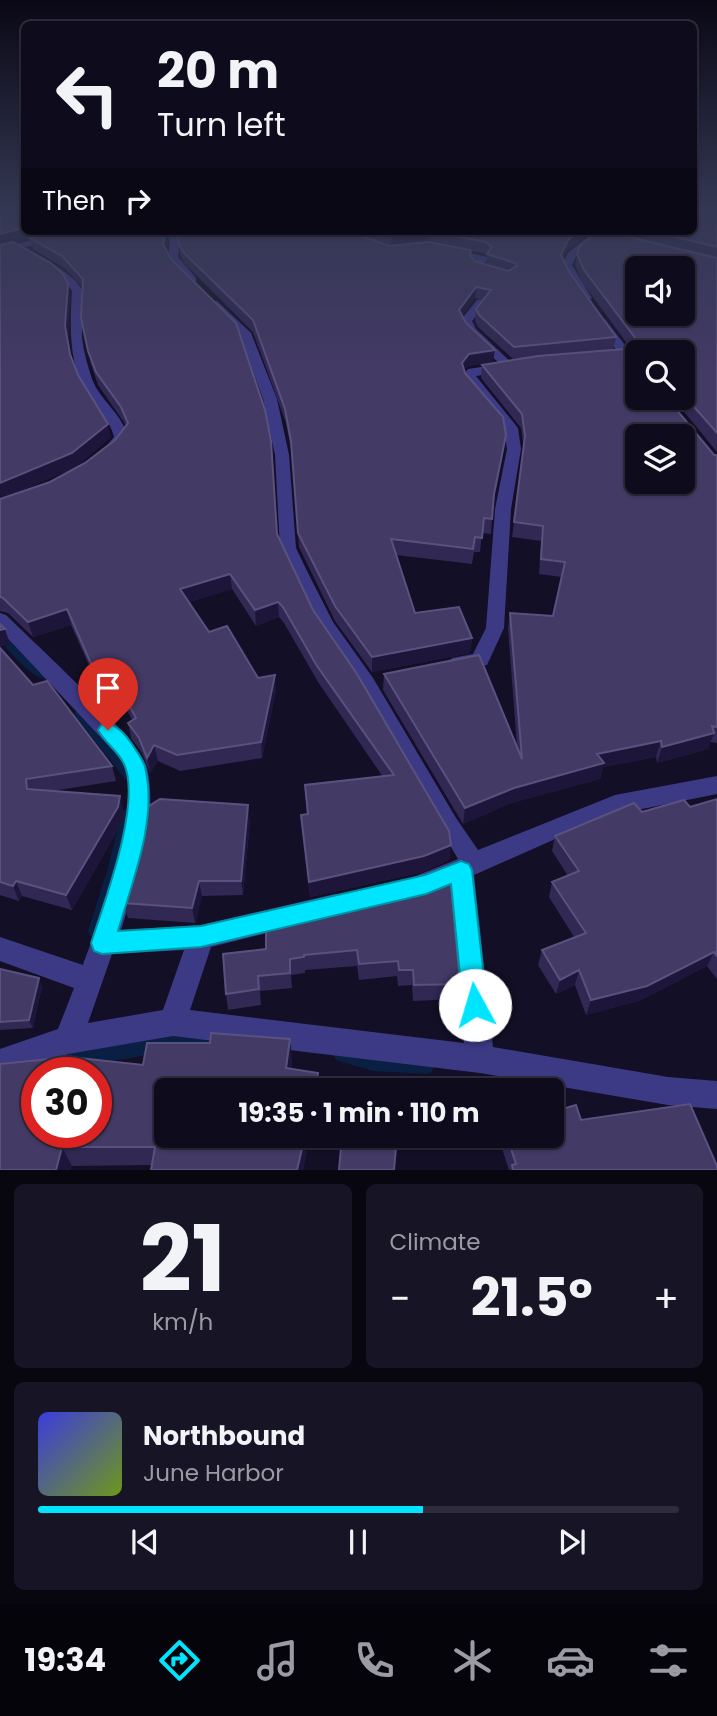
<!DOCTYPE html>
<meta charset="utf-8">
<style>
body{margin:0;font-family:Poppins,sans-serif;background:#171425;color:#f1f3f6;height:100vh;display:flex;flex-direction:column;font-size:26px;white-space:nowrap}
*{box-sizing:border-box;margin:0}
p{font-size:23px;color:#9b9ba3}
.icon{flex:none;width:38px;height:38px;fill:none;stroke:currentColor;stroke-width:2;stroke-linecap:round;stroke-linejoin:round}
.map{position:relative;height:1170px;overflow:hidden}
.drawer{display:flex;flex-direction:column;gap:14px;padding:14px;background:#08060f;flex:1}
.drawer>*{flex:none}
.top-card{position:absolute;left:21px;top:21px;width:676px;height:214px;border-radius:10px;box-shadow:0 2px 5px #0004,0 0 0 2px #2e2b3b;background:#0e0b1c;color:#f1f3f6;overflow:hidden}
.buttons{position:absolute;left:625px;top:256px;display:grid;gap:14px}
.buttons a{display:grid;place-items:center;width:70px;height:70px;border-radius:10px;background:#0e0b1c;box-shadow:0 2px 5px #0004,0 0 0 2px #2e2b3b;font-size:35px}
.speed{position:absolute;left:21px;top:1057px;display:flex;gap:14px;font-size:35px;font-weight:700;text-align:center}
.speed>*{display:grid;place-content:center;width:91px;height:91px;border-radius:50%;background:#0e0b1c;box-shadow:0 2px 5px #0004,0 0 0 2px #2e2b3b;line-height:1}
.speed .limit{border:10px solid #d22;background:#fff;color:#111}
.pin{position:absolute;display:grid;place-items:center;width:60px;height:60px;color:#fff;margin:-72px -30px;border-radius:50% 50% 50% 0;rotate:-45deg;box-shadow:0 0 7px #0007}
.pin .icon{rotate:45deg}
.me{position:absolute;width:77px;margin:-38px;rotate:354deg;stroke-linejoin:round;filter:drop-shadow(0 0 5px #0008)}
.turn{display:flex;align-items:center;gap:24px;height:147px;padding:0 21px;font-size:32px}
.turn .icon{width:91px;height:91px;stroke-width:2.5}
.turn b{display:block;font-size:49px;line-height:60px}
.then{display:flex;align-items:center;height:66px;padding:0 21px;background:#0003;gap:14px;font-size:26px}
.big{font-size:52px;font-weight:700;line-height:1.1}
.drawer .tile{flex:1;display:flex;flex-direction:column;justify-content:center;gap:10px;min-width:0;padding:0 24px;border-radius:10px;background:#171425}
.drawer .dial{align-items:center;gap:0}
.dial b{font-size:91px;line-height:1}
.song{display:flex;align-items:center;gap:21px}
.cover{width:84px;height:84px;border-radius:10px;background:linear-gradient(135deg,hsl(240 70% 55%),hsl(80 70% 35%))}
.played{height:7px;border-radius:4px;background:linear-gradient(90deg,#00e5ff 60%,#2e2b3b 60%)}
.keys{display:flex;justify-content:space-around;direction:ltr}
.heat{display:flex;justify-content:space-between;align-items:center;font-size:38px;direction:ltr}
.drawer .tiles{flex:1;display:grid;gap:14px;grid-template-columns:1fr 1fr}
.tile:last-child{grid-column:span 2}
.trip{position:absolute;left:154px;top:1078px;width:410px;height:70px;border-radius:10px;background:#0e0b1c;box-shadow:0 2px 5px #0004,0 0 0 2px #2e2b3b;font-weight:700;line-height:70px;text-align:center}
.menu{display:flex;height:112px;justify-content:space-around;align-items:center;background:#06040b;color:#9b9ba3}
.menu .icon{width:49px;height:49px}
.menu .active{color:#00e5ff}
.menu b{font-size:32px;color:#f1f3f6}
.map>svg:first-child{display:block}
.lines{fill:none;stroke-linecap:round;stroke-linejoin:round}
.stream{fill:#0a1f44;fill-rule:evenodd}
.minor{fill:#3d3a85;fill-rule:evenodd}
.wall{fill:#312854;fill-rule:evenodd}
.shaded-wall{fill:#1d163a}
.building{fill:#433a66;stroke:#5a527e;stroke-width:2;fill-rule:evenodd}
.route{fill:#00e5ff;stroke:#0095a6;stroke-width:2}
</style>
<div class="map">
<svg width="717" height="1170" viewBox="0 0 717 1170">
<rect width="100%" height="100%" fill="#130f26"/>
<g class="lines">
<path class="stream" d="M576,231h10l19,5 -3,2z
M0,631l4,2 26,26 20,15 1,3 -1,3c-16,1 -39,-27 -50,-39z
M80,710l4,1 49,62 2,3 -2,3 -4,2 -4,-2 -49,-62 -2,-3 2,-3z
M127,809l4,1 2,4 -11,54 -20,63 -2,5 -5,1 -5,-1 -2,-5 20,-63 13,-54 2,-4z
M209,1029l5,3 3,5 -3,5 -5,3 -141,23 -5,-3 -3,-5 3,-5 5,-3z
M341,1047l32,8 53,3 6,2 2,6 -2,6 -6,2 -53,-3 -37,-11 -3,-5 3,-5z"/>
<path class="minor" d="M68,231h17l-85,23v-6z
M162,231h10l8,8 -2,18 18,21v4h-8l-20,-25 2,-17z
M595,231l5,3 -24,22 -4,9 20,33 -6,3 -6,-3 -18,-33 6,-12z
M448,248l39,9 1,2 -6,7 14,7 -5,3 -17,-6 -3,-5 5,-5 -32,-7v-4z
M42,262c12,-1 33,16 39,26 6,13 0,34 1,49 1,13 6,29 10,42 9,23 31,35 36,59l-14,17h-10l-2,-3 12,-15c-4,-17 -16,-26 -25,-40 -21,-31 -19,-71 -17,-106l-4,-6 -26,-19z
M481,299l6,3 -15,19 4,8 39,37 -10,5 -29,5 42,52 3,21 -10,60 -7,119 -17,37 -28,5 -7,-2 -3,-5 3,-5 21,-4 13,-26 9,-119 12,-60 -3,-20 -38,-45 -3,-9 5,-6 32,-5 -33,-31 -7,-12 17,-21z
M209,301h8l34,32 26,66 12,56 7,93 10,21 27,53 40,56 83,140 22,32 137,-55 102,-19v18l-110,22 -133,59 19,172 175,30 49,4v28l-49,-4 -188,-32 -307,-37 -105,18 -68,23v-28l58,-20 16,-41 -74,-27v-24l83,28c15,-40 63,-168 38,-206l-121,-129v-17l6,2c27,27 134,124 141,153 12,49 -11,115 -26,162l80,-5 134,-31 9,3 3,8 -3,8 -9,3 -124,31 -21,63 274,33 -14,-158 -23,9 -9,-3 -3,-8 3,-8 40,-16 -99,-171 -43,-64 -28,-55 -8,-21 -5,-93 -12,-56 -23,-65 -31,-29zM184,950l-21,60 -75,13 24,-69z
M597,319h8l32,42v13l-4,-1 -38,-52z"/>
</g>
<path class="wall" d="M0,205l24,26 143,10 -1,8 111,286 36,75 138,235 -2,15 -26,12 -113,25 -9,-82 6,-1 -2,-29 78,-8 -65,-95 -34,-59 -5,-6 -23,9 -24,-37 -43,13 20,30 49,46 18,12 -14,68 -82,13 -22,-10 -8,12 -8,-20 -11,-15 -3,-15 4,-3 -23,-43 -13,4 -25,-56 -38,12 -25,-24 -8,-2zM33,237l-3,1 3,11 31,19 18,19 -1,31 10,46 7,21 25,36 3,5 -11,14 -30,23 -35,19 -47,16 73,-31 35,-30 -33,-62 -7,-19 -3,-17 2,-43 -57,-54z
M717,205v247l-45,-55h10v-45h-45v5l-55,-75 -7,-17 2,-11 29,-23h87z
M175,231h409l-1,6 -17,14 -3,8 7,14 46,64 -3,13 21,12 80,93h3v288l-7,-1 -2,7 -51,14 -1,-6 -53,10 -3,12 -89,24 -48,21 -80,-134 1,-16 133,73 -9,-119 2,-15 43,3 9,-39 -23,-3 2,-33 -29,-4 12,-88 -3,-21 -40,-50 1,-13 40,-7 -9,1 -35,-32 -3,-6 1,-12 7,-9 -8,-2 -13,18 31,46 -25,4 -4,5 40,78 -11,55 -2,30 -9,-1 -2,19h-6l-2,12 -76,-9 19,58 57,25 -2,15 -98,19 -37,-51 -36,-74 -7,-92 -6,-32 -33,-91 -69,-69 -4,-9 -2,-20zM471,251l13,2 3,3 -1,9 -12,-4 -3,-5z
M0,648l33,37 79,81 4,15 -64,10 72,20 -2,11 -50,88 -50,-14 -3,5 -19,-6z
M717,799v180l-10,-13 -66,34 -55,15 -11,-30 -19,9 -18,-29 4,-15 32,-13 -25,-40 3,-15 16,-6 -16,-25 3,-15 87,-24 48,-5z
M250,820l-7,75 -41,1 -7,27 -67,-5 -5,-15z
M312,914l148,70 -2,15 -45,2 -1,-16 -14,1 -1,-10 -38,4 -2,-14 -52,4v3l-14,2 1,13 -32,3 1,14 -33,5 -2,-16 40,-45z
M0,969l42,17 -9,42 -33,2z
M292,1059l-1,10 -125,67h144l-7,34 -151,-5 -80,1 -72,4 143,-105z
M562,1109l19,11 136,50h-208l-11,-34h53z"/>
<path class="shaded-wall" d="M24,228v3h33l-57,14v-11z
M166,231l1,10 -2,14 -2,-11z
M429,231v10l-38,5v-11z
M579,231h5l-1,6 -17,14 -6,15 1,-11 7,-15z
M68,284l2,12 -2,43 -3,-13z
M476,287l-1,11 -17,24 1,-12z
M495,350l-2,12 -25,4 -7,10 1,-13 7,-9z
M108,424l3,13 -35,30 -76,32v-16z
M506,435l-2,14 -12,60 2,-15z
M230,574l2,15 -49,15 -3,-15z
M278,602l1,15 -23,9 -1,-16z
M67,609l4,16 -38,12 -5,-15z
M5,629l5,15 -10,3v-17z
M472,638l-2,15 -98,19v-15z
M105,662l4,15 -13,4 -4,-15z
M275,675l1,15 -14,68 -1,-16z
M714,733l-6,16 -51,14 5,-16z
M661,741l-5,16 -53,10 -3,12 -89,24 -48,21 2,-16 132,-54z
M154,745l4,16 -8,12 -3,-15z
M120,796l4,15 -2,11 -50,88 -6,-15z
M248,805l2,15 -7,75 -2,-14z
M451,845l-2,15 -26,12 -113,25 -1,-15z
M16,881l6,15 -3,5 -6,-15z
M199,881l3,15 -7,27 -3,-15z
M714,952l-7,14 -66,34 -55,15 5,-15z
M579,970l-4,15 -19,9 4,-14z
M39,978l3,8 -9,42 -4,-8z
M290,1039l2,20 -4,29 -2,-20z
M318,1073l2,17h-5z
M305,1136h5l-7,34h-6z
M62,1147l10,19 -1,4h-15z"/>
<path class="building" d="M0,205h24v23l-24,6z
M693,205h24v42l-66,-16h42z
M55,231h111l-3,13 8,15 65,64 29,87 6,31 6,93 36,76 44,64 92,157 2,14 -27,11 -115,26 -8,-67 7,-1 -3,-29 89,-10 -77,-109 -34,-59 -5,-5 -23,8 -25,-36 -50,15 29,43 18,-6 31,52 17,-3 -14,67 -84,13 -23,-10 -7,13 -8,-20 -11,-15 8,-5 -31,-56 -13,4 -25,-57 -39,13 -25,-24 -3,-1v-98l50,-17 35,-19 30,-23 13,-17 -7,-16 -25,-35 -8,-21 -7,-33 2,-39 -21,-23 -32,-18z
M178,231h171l40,15 39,-4 43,8 -1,5 4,6 34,10 9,-5 -2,-3 -28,-9 5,-7 -7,-5 -54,-11h148l-11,9 -7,15 9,18 46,64 -102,10 -35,-32 -3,-6 15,-19 -15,-3 -17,23 7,13 29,27 -26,4 -7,9 3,10 38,44 3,18 -12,59 -2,25 -8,-1 -2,20 -7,-1 -2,12 -82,-10 24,74 44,-6 13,31 -100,19 -37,-51 -37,-73 -7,-92 -6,-32 -32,-89 -70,-68 -5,-10z
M378,231h48l-35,4z
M598,231h6l113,27v175l-35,-40v-41h-40v-5l-58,-77 -7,-16 3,-8zM637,268h45v45h-45z
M13,242l38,21 12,11 5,10 -3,42 5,28 8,21 30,49 -36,29 -72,30v-238z
M624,349l10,13h3v35h29l48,58h3v272l-5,-1 2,7 -52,14 -1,-6 -64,13 7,9 -90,25 -49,20 -81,-134 95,-19 43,104 -12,-146 43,3 12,-54 -24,-3 2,-33 -29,-4 11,-86 -3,-22 -40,-49 56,-9zM637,436h45v45h-45z
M0,624l5,5 -5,1z
M0,648l33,37 14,-4 65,85 -86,13 1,10 93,7 -2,11 -52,88 -50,-14 -3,5 -13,-4z
M160,799l88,6 -7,76h-42l-7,27 -69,-5 26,-97z
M717,799v157l-3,-4 -67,34 -56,14 -12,-30 -19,10 -18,-30 44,-17 -34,-51 27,-11 -24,-35 79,-33 8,9 42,-12 6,7z
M450,873l10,111 -46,1 -1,-15h-14l-1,-9 -39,3 -2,-14 -53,5v2l-14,2v14l-32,3 1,13 -33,5 -3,-40 43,-5v-29l47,-6 -1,-5 116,-28z
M0,969l39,9 -10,42 -29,2z
M211,1033l79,6 -4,29 32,5 -3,17h-149v46h139l-8,34h-146l4,-23h-93l-6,23h-56v-106l70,-7 73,8 4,-22h63zM37,1073h59v59h-59z
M348,1077l52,6v7h-53z
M556,1091l6,18 14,-4 5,15 109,-16 27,62v4h-204l-1,-5 4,-1 -9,-28h44v-44z
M342,1136h55l-3,34h-55z"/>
<linearGradient id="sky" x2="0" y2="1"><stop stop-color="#0a0815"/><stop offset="0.56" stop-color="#333752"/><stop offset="1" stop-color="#333752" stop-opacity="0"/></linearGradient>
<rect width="717" height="369" fill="url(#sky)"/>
<path class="route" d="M108,723c9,3 18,12 24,21 4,7 11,15 13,23 13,53 -13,115 -27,164l83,-5 224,-51 36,-14 8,3 3,6 15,135 -4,9 -8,3 -9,-3 -3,-9 -12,-121 -25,10 -225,53 -99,7 -8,-3 -3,-8c13,-40 51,-140 33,-179 -6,-13 -19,-21 -26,-34l3,-5z"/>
</svg>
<div class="buttons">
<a><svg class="icon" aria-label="sound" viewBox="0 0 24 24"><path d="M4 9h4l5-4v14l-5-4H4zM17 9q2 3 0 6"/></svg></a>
<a><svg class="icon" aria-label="search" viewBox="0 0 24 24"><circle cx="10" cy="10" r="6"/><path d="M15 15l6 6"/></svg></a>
<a><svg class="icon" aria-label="layers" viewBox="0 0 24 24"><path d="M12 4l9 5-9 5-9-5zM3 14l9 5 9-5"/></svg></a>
</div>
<div class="speed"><div class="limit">30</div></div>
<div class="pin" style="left:108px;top:730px;background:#d93025"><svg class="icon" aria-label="arrive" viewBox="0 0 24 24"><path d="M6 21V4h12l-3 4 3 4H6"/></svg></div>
<svg class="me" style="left:475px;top:1005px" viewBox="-20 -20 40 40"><circle r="19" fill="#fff"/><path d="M0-13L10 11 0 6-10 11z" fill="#00e5ff"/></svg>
<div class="trip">19:35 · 1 min · 110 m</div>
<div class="top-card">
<div class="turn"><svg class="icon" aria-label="left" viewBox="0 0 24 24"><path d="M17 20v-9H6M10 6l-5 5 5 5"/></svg><div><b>20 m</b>Turn left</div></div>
<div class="then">Then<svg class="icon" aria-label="right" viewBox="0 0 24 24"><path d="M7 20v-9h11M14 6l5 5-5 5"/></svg></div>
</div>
</div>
<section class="drawer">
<div class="tiles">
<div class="tile dial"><b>21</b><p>km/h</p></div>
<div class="tile"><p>Climate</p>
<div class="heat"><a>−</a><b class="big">21.5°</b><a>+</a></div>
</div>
<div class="tile">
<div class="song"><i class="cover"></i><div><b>Northbound</b><p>June Harbor</p></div></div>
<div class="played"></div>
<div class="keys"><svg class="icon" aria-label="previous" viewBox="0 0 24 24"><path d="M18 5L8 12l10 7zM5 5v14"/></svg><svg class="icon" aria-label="pause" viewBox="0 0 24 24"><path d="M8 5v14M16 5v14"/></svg><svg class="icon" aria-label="next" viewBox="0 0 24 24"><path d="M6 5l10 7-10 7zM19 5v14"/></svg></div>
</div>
</div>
</section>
<nav class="menu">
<b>19:34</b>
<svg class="icon active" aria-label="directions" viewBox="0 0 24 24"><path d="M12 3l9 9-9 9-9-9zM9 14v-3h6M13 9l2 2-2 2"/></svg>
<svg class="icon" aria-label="music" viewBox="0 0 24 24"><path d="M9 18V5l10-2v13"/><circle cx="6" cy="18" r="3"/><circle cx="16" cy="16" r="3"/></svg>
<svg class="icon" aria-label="phone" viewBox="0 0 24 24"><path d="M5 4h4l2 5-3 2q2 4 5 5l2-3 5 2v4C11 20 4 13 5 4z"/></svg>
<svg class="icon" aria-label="climate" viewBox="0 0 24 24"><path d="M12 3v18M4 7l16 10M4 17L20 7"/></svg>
<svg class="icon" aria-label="car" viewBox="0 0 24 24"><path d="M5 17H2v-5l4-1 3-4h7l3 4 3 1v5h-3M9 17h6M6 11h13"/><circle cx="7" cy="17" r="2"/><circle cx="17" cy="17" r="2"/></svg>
<svg class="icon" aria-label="filters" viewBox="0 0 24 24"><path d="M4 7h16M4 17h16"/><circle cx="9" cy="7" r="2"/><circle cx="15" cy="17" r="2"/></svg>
</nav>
